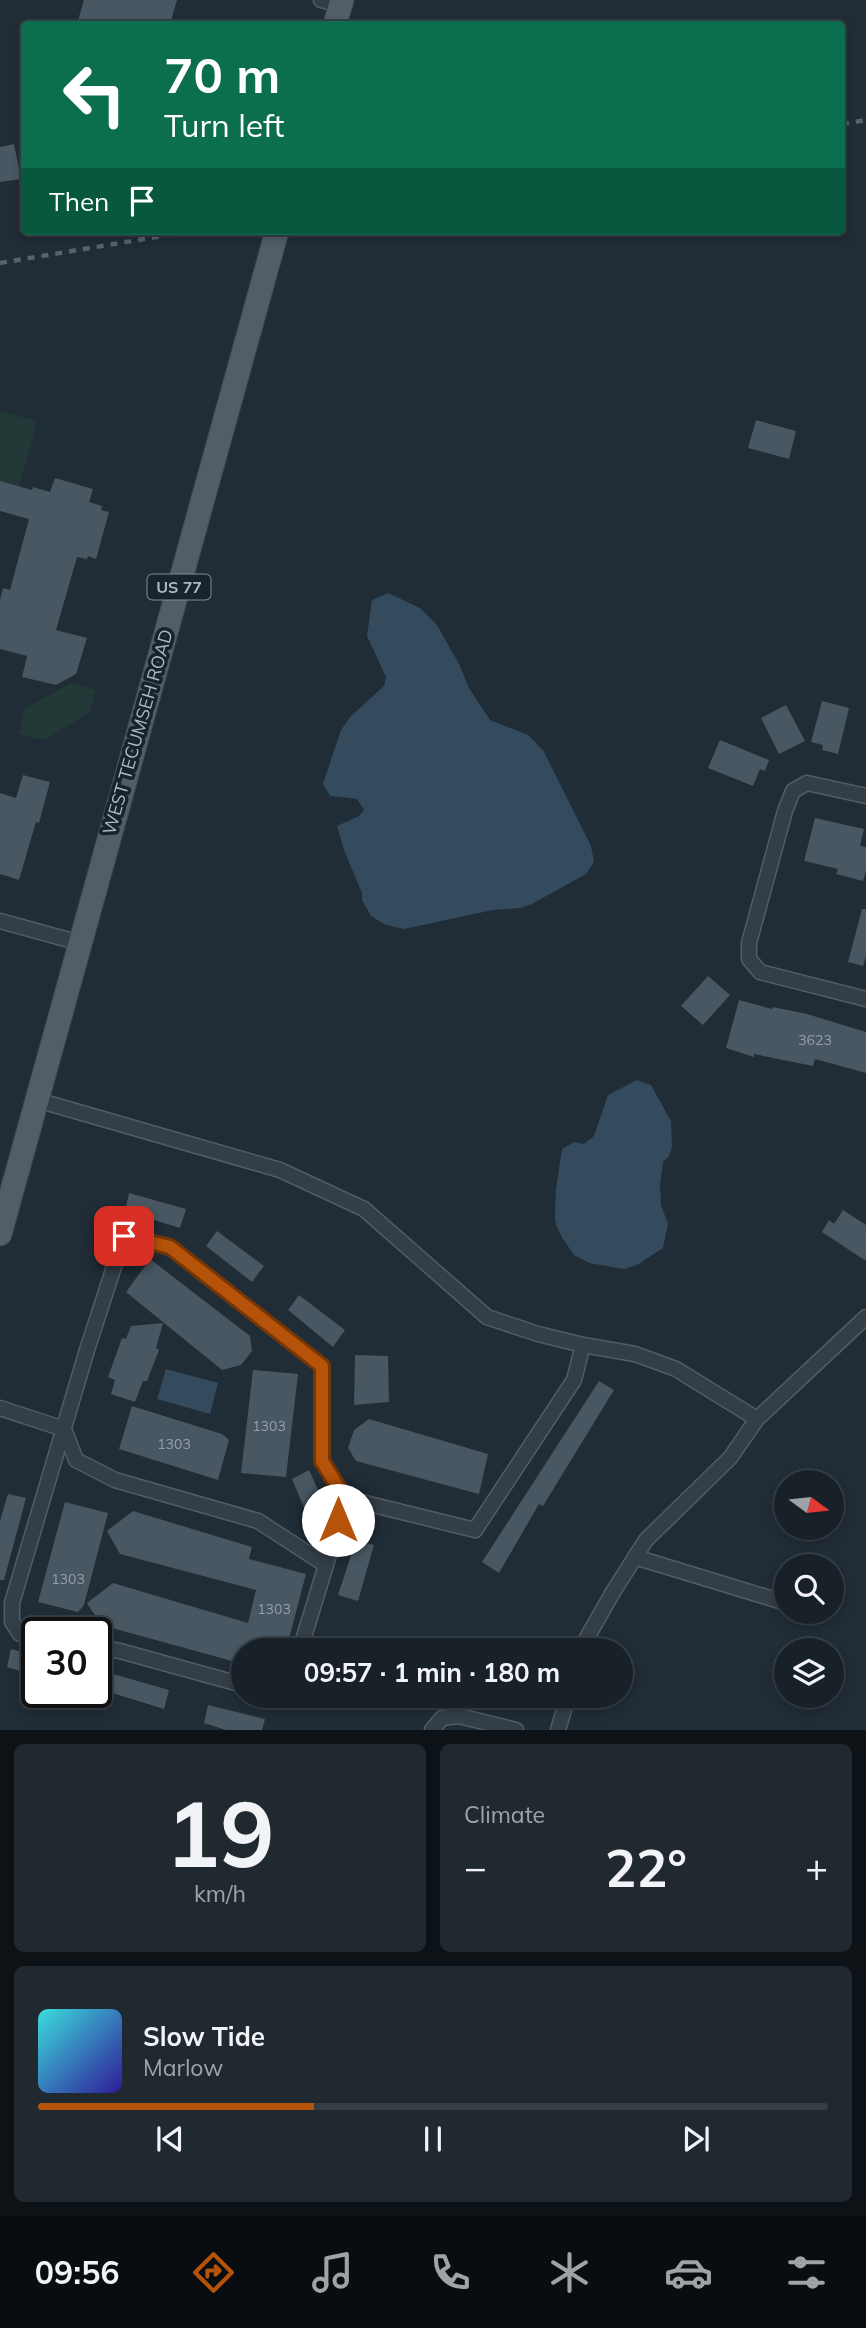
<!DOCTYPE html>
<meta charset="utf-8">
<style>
body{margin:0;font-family:Mulish,sans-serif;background:#212930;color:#f1f3f6;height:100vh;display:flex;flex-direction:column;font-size:26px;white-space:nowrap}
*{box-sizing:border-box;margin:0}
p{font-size:23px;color:#9fa3a8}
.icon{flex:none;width:38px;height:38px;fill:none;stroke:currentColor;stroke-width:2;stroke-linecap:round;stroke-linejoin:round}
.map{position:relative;height:1730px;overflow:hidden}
.drawer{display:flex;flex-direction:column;gap:14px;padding:14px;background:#0d1216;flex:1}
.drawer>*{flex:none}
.top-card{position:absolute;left:21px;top:21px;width:824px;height:214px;border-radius:7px;box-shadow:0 4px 10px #0003,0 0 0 2px #363e45;background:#0b6e4f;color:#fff;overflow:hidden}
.needle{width:46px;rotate:105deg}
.buttons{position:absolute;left:774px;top:1470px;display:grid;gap:14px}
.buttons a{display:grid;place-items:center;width:70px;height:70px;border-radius:50%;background:#182128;box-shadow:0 4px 10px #0003,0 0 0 2px #363e45;font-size:35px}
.speed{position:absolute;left:21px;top:1617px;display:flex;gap:14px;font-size:35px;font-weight:700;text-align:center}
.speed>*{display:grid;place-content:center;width:91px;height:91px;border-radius:50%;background:#182128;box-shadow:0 4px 10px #0003,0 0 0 2px #363e45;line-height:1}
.speed .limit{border:4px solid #111;border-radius:10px;background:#fff;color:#111}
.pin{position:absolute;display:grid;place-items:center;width:60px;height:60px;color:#fff;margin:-30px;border-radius:14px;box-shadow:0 4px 10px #0006}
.me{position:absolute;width:77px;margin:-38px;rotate:0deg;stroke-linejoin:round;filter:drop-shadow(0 0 5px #0008)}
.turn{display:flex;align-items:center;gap:24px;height:147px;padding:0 28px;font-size:32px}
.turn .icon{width:91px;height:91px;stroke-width:2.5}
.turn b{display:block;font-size:49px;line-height:60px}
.then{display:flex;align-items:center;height:66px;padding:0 28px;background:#0003;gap:14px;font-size:26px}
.big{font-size:52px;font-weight:700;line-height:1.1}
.drawer .widget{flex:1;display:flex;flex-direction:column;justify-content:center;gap:10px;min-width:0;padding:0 24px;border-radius:10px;background:#212930}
.drawer .dial{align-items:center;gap:0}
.dial b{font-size:91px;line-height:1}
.song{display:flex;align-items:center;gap:21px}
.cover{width:84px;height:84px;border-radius:10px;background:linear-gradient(135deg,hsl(180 70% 55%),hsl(250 70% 35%))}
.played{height:7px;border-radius:4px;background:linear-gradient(90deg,#b45309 35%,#363e45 35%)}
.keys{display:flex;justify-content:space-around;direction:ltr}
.heat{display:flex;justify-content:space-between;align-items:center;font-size:38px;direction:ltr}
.drawer .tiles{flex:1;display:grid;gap:14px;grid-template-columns:1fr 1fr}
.widget:last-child{grid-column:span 2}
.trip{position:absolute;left:231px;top:1638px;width:402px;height:70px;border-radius:35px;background:#182128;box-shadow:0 4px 10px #0003,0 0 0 2px #363e45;font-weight:700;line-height:70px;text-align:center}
.dock{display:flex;height:112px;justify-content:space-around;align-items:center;background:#0a0d10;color:#9fa3a8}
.dock .icon{width:49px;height:49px}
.dock .current{color:#b45309}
.dock b{font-size:32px;color:#f1f3f6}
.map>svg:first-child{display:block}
.green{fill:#233938}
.water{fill:#344a5d}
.building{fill:#485762}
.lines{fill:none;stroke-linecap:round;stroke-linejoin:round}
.minor-casing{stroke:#515c65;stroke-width:17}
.primary-casing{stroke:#3d4750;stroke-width:25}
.minor{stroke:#343e47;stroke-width:14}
.primary{stroke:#515d67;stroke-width:23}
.rail{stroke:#56626e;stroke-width:4.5;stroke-dasharray:7 7;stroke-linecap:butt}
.route-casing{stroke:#753606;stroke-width:18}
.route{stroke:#b45309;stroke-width:12}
.labels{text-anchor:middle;stroke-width:7;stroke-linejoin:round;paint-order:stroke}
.number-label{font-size:14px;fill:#94a0ac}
.shield{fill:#19232b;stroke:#818c96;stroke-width:2}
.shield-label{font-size:16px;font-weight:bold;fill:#aeb9c4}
.street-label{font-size:18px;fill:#aeb9c4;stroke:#19232b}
</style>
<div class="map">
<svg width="866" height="1730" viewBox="0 0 866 1730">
<rect width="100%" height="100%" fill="#202c36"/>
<path class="green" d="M0,411l37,10 -18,65 -19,-5z
M72,683l24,7 -7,23 -45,27 -25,-6 6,-26z"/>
<path class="water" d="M388,593l32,15 17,17 22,39 10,24 21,32 38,15 15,15 48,96 3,16 -8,12 -54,30 -12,4 -27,2 -89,19 -18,-4 -15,-9 -9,-16v-7l-18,-43 -7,-24 22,-10 5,-6 -7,-11 -27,-3 -7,-12 18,-54 10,-14 33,-30 2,-9 -19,-41 5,-36z
M637,1080l14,5 20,36 1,26 -3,9 -6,6 -3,23 1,20 7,19 -5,24 -26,17 -13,4 -35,-6 -15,-8 -11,-16 -7,-14 -1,-8 1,-28 6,-40 12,-7 10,2 10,-8 14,-41z
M166,1369l52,14 -8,31 -53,-15z"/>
<path class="building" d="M84,0h93l-7,24h-93z
M14,144l7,35 -21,3v-35z
M756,420l40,11 -7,28 -41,-11z
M55,478l38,11 -4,13 13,4 -1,4 8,2 -13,47 -8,-3 -1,3 -10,-2 -21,73 31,8 -11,36 -20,11 -34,-8 5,-21 -27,-7v-49l3,-12 7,2 19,-71 -29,-8v-30l32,9 1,-3 17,5z
M822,701l27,7 -11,46 -16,-4 1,-5 -12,-3z
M786,705l19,36 -26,13 -18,-36z
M720,740l49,20 -4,11 -5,-2 -7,17 -45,-18z
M23,775l27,7 -11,41 -3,-1 -17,58 -19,-6v-81l16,5z
M815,818l49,11 -4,17 6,1v24l-3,10 -27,-7 2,-5 -34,-8z
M862,909h4v47l-3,10 -15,-4z
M708,976l22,19 -27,30 -22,-19z
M739,1000l33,9 1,-2 34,7 59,18v41l-51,-14 -2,7 -59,-12v3l-28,-9z
M129,1193l57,16 -6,19 -55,-17z
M843,1210l23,15v36l-44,-29 7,-12 5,4z
M217,1231l47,35 -12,16 -46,-36z
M150,1259l100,77 2,15 -11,14 -19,5 -96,-78z
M299,1295l46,35 -12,17 -45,-37z
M163,1323l-7,25 3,2 -12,31h-4l-8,21 -24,-8 4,-14 -7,-3 14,-39 4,1 5,-13z
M355,1355l33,1 1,46 -35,3z
M253,1370l45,4 -12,103 -45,-4z
M599,1381l15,9 -71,116 -4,-2 -40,69 -17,-11z
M132,1406l90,28 7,6 -11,40 -99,-31z
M369,1419l119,35 -9,40 -123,-33 -8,-13 6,-18z
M309,1470l21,47 -3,10 -13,5 -22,-53z
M8,1494l18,4 -22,82h-4v-59z
M65,1502l43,11 -24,92 -6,7 -40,-10z
M133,1511l119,36 -3,12 57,15 -20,76h-43v14l-142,-39 -14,-22 26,-20 135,40 8,-33 -136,-36 -13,-23z
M356,1540l18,5 -16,56 -20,-6z
M11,1649l26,7v20l-30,-9z
M113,1674l56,16 -5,19 -55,-17z
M297,1696h32l-4,13 -29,-9z
M208,1705l57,14 -3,11h-36l-22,-7z"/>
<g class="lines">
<defs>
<path id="minor" d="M321,0l19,5
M866,796l-59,-13 -14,8 -8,20 -36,132v16l11,13 106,27
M0,921l80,22
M37,1100l243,70 84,39 123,108 51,17 45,11
M0,1408l64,21 12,31 39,20 143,41 68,44 -26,85
M635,1557l151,46
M326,1565l19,-67
M815,1612h2
M37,1637l-17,-3 -8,-12v-19l75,-253 37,-114 46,11 152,119v95l23,37 130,32 99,-150 9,-35 52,9 41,15 81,50 109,-102
M96,1647l24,4 123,34
M580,1650l33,-58 33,-52 84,-82 27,-39
M284,1696h3
M432,1730l10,-12 17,-2 57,14
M558,1730l10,-34"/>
<path id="primary" d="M335,24l7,-24
M0,1234l277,-1003"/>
</defs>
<use href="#minor" class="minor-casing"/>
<use href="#primary" class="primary-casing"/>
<use href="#minor" class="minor"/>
<use href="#primary" class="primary"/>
<path class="rail" d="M842,124l24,-4
M0,263l192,-32"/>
</g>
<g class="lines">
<defs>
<path id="route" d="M124,1236l46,11 152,119v95l23,37 -7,22"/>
</defs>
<use href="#route" class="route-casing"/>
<use href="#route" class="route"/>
</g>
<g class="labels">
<g class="number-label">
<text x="815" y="1045">3623</text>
<text x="269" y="1431">1303</text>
<text x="174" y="1449">1303</text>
<text x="68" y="1584">1303</text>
<text x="274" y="1614">1303</text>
</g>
<rect class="shield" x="147.5" y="574.5" width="63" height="25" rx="5"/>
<g class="shield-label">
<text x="179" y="593">US 77</text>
</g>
<g class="street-label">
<text transform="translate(138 732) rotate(-74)" y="6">WEST TECUMSEH ROAD</text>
</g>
</g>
</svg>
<div class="buttons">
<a><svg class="needle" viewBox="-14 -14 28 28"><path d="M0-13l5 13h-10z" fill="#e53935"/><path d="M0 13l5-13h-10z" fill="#9fa3a8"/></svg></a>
<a><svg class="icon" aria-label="search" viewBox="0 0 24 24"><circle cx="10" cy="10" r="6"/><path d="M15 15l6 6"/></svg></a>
<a><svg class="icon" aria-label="layers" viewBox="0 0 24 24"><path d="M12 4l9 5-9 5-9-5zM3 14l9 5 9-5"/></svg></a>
</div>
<div class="speed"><div class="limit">30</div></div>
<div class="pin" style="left:124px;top:1236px;background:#d93025"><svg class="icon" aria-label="arrive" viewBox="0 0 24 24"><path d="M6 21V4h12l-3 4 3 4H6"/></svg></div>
<svg class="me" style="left:338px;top:1520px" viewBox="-20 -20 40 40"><circle r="19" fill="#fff"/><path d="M0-13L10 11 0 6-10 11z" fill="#b45309"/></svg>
<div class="trip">09:57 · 1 min · 180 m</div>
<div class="top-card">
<div class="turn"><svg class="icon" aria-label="left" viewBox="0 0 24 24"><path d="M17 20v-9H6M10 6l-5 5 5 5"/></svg><div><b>70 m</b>Turn left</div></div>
<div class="then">Then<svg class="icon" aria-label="arrive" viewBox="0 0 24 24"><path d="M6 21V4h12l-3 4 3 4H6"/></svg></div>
</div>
</div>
<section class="drawer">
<div class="tiles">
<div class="widget dial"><b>19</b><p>km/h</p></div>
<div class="widget"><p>Climate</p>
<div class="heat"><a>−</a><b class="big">22°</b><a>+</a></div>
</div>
<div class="widget">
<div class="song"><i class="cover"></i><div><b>Slow Tide</b><p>Marlow</p></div></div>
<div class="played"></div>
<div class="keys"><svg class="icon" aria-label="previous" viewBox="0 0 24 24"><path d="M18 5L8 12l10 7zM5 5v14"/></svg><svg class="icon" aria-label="pause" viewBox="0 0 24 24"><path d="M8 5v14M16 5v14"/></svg><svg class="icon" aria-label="next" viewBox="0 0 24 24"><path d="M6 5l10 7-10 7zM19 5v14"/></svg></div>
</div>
</div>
</section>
<nav class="dock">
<b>09:56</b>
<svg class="icon current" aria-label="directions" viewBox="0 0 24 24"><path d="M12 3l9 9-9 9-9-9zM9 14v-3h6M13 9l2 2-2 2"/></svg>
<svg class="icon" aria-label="music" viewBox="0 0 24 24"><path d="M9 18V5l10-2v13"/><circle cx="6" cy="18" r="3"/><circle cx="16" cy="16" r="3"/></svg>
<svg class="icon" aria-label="phone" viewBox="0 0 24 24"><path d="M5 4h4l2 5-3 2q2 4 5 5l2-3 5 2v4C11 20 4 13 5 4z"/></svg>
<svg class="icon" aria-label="climate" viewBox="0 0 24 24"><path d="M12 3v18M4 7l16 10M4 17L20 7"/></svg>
<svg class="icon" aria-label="car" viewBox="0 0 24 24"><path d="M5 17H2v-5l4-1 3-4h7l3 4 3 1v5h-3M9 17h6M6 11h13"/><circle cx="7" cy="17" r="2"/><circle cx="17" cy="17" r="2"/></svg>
<svg class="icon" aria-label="filters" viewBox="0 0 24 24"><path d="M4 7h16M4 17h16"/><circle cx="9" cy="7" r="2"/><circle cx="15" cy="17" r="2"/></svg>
</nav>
